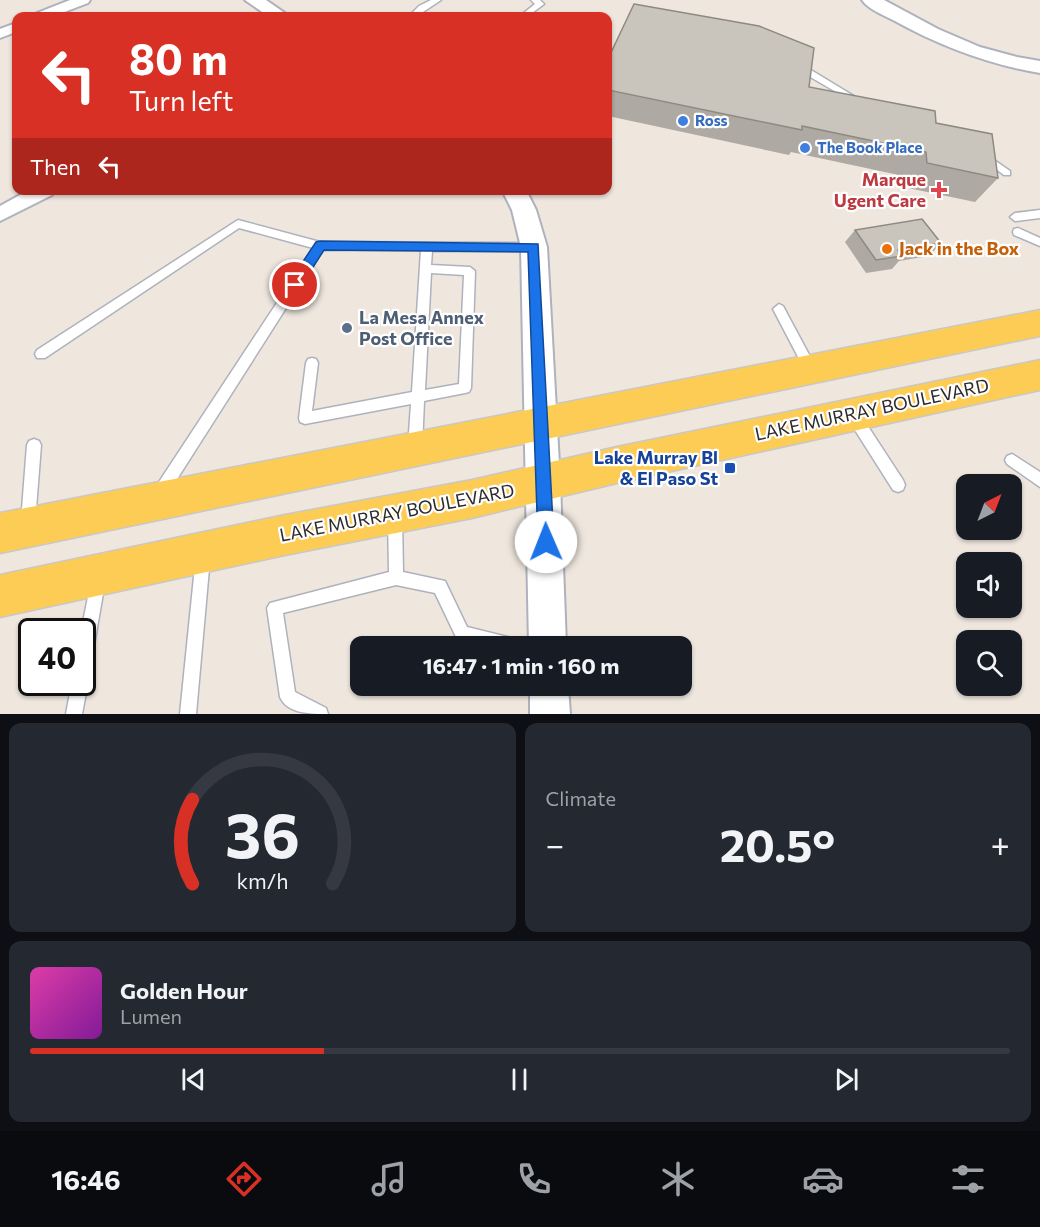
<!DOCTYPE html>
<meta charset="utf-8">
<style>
body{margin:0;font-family:Commissioner,sans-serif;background:#242831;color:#f1f3f6;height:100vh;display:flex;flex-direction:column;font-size:22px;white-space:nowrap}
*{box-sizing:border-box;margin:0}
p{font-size:20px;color:#9ea1a6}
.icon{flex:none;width:33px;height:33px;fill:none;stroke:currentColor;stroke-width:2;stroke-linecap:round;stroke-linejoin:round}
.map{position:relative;height:714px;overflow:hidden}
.side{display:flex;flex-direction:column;gap:9px;padding:9px;background:#0d0f14;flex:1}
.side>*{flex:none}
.top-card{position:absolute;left:12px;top:12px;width:600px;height:183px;border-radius:12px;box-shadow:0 2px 4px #0004;background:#d93025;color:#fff;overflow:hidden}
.needle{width:39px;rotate:42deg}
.controls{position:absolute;left:956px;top:474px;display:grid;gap:12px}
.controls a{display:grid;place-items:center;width:66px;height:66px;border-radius:12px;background:#171b24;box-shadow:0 2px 4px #0004;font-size:30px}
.speed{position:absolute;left:18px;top:618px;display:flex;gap:12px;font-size:30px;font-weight:700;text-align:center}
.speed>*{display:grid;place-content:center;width:78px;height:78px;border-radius:50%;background:#171b24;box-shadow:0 2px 4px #0004;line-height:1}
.speed .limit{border:3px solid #111;border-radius:9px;background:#fff;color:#111}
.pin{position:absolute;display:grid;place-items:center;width:51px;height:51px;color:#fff;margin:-26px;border:3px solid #fff;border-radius:50%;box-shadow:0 2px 6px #0007}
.me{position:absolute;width:66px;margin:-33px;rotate:359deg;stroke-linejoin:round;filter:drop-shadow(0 0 4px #0008)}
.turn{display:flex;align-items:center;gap:21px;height:126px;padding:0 18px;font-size:27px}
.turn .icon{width:78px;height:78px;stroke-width:2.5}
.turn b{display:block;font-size:42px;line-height:51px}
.then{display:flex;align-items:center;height:57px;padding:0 18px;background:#0003;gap:12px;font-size:22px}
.big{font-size:45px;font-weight:700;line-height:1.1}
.side .tile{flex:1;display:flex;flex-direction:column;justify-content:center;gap:9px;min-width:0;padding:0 21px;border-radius:12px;background:#242831}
.side .dial{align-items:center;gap:0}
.dial svg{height:156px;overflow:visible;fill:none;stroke:#363941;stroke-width:7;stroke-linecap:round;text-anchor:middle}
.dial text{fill:#f1f3f6;stroke:none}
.song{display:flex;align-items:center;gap:18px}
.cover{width:72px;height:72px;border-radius:9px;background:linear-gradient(135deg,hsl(320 70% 55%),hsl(290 70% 35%))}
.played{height:6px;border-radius:3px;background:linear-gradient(90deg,#d93025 30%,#363941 30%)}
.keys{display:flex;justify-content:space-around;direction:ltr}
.heat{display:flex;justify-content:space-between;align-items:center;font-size:33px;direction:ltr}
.side .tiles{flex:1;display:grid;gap:9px;grid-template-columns:1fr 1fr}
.tile:last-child{grid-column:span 2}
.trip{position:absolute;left:350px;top:636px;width:342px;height:60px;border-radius:12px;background:#171b24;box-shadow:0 2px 4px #0004;font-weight:700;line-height:60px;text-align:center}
.tabs{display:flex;height:96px;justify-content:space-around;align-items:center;background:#090b0e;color:#9ea1a6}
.tabs .icon{width:42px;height:42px}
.tabs .selected{color:#d93025}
.tabs b{font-size:27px;color:#f1f3f6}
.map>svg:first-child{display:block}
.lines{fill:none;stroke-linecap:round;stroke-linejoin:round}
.service-casing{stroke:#aeb2bd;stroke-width:3}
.minor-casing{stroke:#aeb2bd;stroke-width:4}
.tertiary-casing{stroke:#aeb2bd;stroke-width:4}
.primary-casing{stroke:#c8c8c8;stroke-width:3}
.service{fill:#fff;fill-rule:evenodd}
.minor{fill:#fff;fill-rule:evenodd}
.tertiary{fill:#fff;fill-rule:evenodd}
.primary{fill:#fdcc55;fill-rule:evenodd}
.wall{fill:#aea9a2}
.building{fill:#cac5bc;stroke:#8d8a84;stroke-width:1.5}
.route{fill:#1a73e8;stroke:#114b97;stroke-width:1.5}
.shop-dot{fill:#3f7fe0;stroke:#fff;stroke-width:2}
.health-dot{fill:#e0444e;stroke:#fff;stroke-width:2}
.food-dot{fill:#e8710a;stroke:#fff;stroke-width:2}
.service-dot{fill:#5c6f8a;stroke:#fff;stroke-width:2}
.transit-dot{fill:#1a4fb4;stroke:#fff;stroke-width:2}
.labels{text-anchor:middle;stroke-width:4.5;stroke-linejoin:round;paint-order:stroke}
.far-shop-label{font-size:15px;font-weight:bold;fill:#366cbe;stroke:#fff;text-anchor:start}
.health-label{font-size:18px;font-weight:bold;fill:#be3a42;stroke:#fff;text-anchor:end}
.food-label{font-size:18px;font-weight:bold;fill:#c56008;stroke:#fff;text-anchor:start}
.service-label{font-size:18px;font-weight:bold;fill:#4e5e75;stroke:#fff;text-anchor:start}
.street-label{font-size:18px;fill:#2c2c2c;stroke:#fff}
.transit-label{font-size:18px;font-weight:bold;fill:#164399;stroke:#fff;text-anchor:end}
</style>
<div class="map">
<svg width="1040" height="714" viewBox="0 0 1040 714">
<rect width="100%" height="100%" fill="#efe7de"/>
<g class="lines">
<defs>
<path id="service" d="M431,0h10l-24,16h-8l10,-10z
M531,0h9l4,4 -16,12h-8l15,-12z
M795,64h6l61,37 -4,3 -3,-1 -60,-35z
M984,153l26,18v4h-6l-23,-17 -2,-2z
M1040,210v8l-25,3 -5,-4 5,-4z
M238,220l82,22 214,1 5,4 -5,4h-102l-1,14 39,2 5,4 -4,117 -2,4 -4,1 -41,8 -2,46 -2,4 -5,2 -5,-2 -2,-4 3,-43 -106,20 -5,-2 -1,-4 7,-55 2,-4 4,-1 4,1 2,4 -6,48 100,-19 9,-142h-98l-158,248 -5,2 -5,-2 -2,-5 2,-5 158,-240 -74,-20 -194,130h-8l-2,-4 2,-4zM431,273l33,2 -5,109 -34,6z
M1018,228l22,10v8l-26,-11 -1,-3 1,-3z
M779,304l4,2 31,58 2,4 -2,4 -4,1 -4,-1 -33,-63z
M853,409l5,2 45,69 2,5 -2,5 -5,2 -5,-2 -45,-71 -1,-4 1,-4z
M34,439l5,2 2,4 -6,77 -2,5 -5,2 -5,-2 -2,-5 6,-77 2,-4z
M1012,454l28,18v15l-33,-23 -2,-4 2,-4z
M395,511l5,2 2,5 1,54 42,9 22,46 45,11 6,2 2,6h-38l-25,-7 -22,-46 -39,-8 -113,28 12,79 31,16 2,6c-16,0 -41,0 -48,-17l-13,-89 3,-5 119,-31 -1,-54 2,-5z
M203,550l5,2 2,5 -14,157h-16l16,-157 2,-5z
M98,575l5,2 2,5 -15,86 -2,6 -5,1 5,7 -6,32h-16l6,-32h10l-1,-50 10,-50 2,-5z"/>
<path id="minor" d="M70,0h20l-2,3 -34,13h-19l2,-3z
M16,23v9l-16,6v-9z
M29,190h25l-2,5 -52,26v-15z"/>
<path id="tertiary" d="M245,0h21l23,16h-21z
M862,0h22l54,29 42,18 37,10 23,4v12c-53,-9 -100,-27 -147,-53 -10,-5 -25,-11 -31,-20z
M502,190h24l10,20 11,37 13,235 6,164h-37l-8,-399 -9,-37z
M530,686h38l2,28h-40z"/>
<path id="primary" d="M1040,310v26l-1040,217v-40z
M1040,360v30l-423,93 -145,35 -187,37 -285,62v-42l285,-60 187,-35 145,-33z"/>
</defs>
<use href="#service" class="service-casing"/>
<use href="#minor" class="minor-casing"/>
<use href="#tertiary" class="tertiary-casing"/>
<use href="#primary" class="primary-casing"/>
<use href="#service" class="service"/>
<use href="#minor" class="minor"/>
<use href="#tertiary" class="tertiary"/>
<use href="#primary" class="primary"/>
</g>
<path class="wall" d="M608,59l201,28 189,91 -23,24 -67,-14v-11l-117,-25 -2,3 -181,-39z
M855,230l86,13 -12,13 -30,5 -7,8 -26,4 -21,-31z"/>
<path class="building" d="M634,4l125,22 55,22 -5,39 126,24 1,12 56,11 6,44 -71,-15 -1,-11 -124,-26v4l-194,-40v-31z
M922,219l19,24 -43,7 4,6 -26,4 -21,-30z"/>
<path class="route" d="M320,241l218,3 16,298 -2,6 -6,2 -6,-2 -2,-6 -10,-290 -204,-2 -25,39h-9l-2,-4 2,-4 26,-39z"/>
<g class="shop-dot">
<circle cx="683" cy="121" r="6"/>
<circle cx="805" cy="148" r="6"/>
</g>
<path class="health-dot" d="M936 181h6v6h6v6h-6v6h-6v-6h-6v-6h6z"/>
<circle class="food-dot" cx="887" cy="249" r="6"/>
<circle class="service-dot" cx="347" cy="328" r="6"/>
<rect class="transit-dot" x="724" y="462" width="12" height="12" rx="3"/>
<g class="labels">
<g class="far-shop-label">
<text x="695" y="126">Ross</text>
<text x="817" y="153">The Book Place</text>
</g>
<g class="health-label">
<text x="926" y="186">Marque<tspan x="926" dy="21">Ugent Care</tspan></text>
</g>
<g class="food-label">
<text x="899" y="255">Jack in the Box</text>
</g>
<g class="service-label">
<text x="359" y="324">La Mesa Annex<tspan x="359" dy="21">Post Office</tspan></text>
</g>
<g class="street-label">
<text transform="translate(872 410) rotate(-12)" y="6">LAKE MURRAY BOULEVARD</text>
<text transform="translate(397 513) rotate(-11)" y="6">LAKE MURRAY BOULEVARD</text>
</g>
<g class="transit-label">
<text x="718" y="464">Lake Murray Bl<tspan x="718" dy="21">&amp; El Paso St</tspan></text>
</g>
</g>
</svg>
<div class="controls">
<a><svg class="needle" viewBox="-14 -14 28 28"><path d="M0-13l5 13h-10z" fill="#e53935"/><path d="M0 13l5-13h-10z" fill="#9ea1a6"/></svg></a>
<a><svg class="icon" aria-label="sound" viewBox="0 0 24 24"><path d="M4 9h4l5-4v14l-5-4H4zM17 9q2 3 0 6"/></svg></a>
<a><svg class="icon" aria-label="search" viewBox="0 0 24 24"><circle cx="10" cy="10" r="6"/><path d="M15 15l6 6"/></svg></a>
</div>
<div class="speed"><div class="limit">40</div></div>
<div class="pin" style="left:295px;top:285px;background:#d93025"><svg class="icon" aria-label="arrive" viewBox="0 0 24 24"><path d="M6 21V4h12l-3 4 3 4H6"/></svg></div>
<svg class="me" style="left:546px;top:542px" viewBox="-20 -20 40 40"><circle r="19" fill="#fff"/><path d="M0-13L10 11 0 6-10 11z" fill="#1a73e8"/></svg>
<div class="trip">16:47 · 1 min · 160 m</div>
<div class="top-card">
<div class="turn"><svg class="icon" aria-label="left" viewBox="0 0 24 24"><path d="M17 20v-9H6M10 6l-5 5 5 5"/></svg><div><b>80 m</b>Turn left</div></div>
<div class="then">Then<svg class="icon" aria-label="left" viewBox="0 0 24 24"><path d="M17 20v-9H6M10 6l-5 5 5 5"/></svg></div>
</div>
</div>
<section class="side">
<div class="tiles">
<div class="tile dial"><svg viewBox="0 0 100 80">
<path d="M14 69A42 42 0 1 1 86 69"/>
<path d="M14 69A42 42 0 0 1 14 26" stroke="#d93025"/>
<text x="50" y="56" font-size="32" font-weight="700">36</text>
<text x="50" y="72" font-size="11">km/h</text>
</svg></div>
<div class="tile"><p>Climate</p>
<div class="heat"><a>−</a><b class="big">20.5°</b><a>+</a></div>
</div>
<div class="tile">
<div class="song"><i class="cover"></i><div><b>Golden Hour</b><p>Lumen</p></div></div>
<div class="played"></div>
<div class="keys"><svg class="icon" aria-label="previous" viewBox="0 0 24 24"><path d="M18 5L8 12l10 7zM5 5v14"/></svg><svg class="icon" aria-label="pause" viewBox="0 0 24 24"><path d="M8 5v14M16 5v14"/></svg><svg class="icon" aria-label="next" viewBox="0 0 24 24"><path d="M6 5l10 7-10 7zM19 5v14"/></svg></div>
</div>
</div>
</section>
<nav class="tabs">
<b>16:46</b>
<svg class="icon selected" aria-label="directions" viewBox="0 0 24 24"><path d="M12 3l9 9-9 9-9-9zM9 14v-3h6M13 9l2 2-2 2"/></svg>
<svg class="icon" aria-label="music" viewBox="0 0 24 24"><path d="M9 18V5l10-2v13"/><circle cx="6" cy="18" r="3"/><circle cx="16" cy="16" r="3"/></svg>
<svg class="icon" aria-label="phone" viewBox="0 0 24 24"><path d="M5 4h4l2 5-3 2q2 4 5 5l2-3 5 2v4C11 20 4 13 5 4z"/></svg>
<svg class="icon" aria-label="climate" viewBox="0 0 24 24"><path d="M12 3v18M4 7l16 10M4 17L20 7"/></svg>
<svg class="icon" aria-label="car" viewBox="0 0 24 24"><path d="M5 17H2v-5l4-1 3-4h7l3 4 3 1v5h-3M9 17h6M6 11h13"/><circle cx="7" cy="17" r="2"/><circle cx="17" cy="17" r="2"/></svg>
<svg class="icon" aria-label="filters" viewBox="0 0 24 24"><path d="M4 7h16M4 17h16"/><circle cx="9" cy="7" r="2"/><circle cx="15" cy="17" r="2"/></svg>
</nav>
